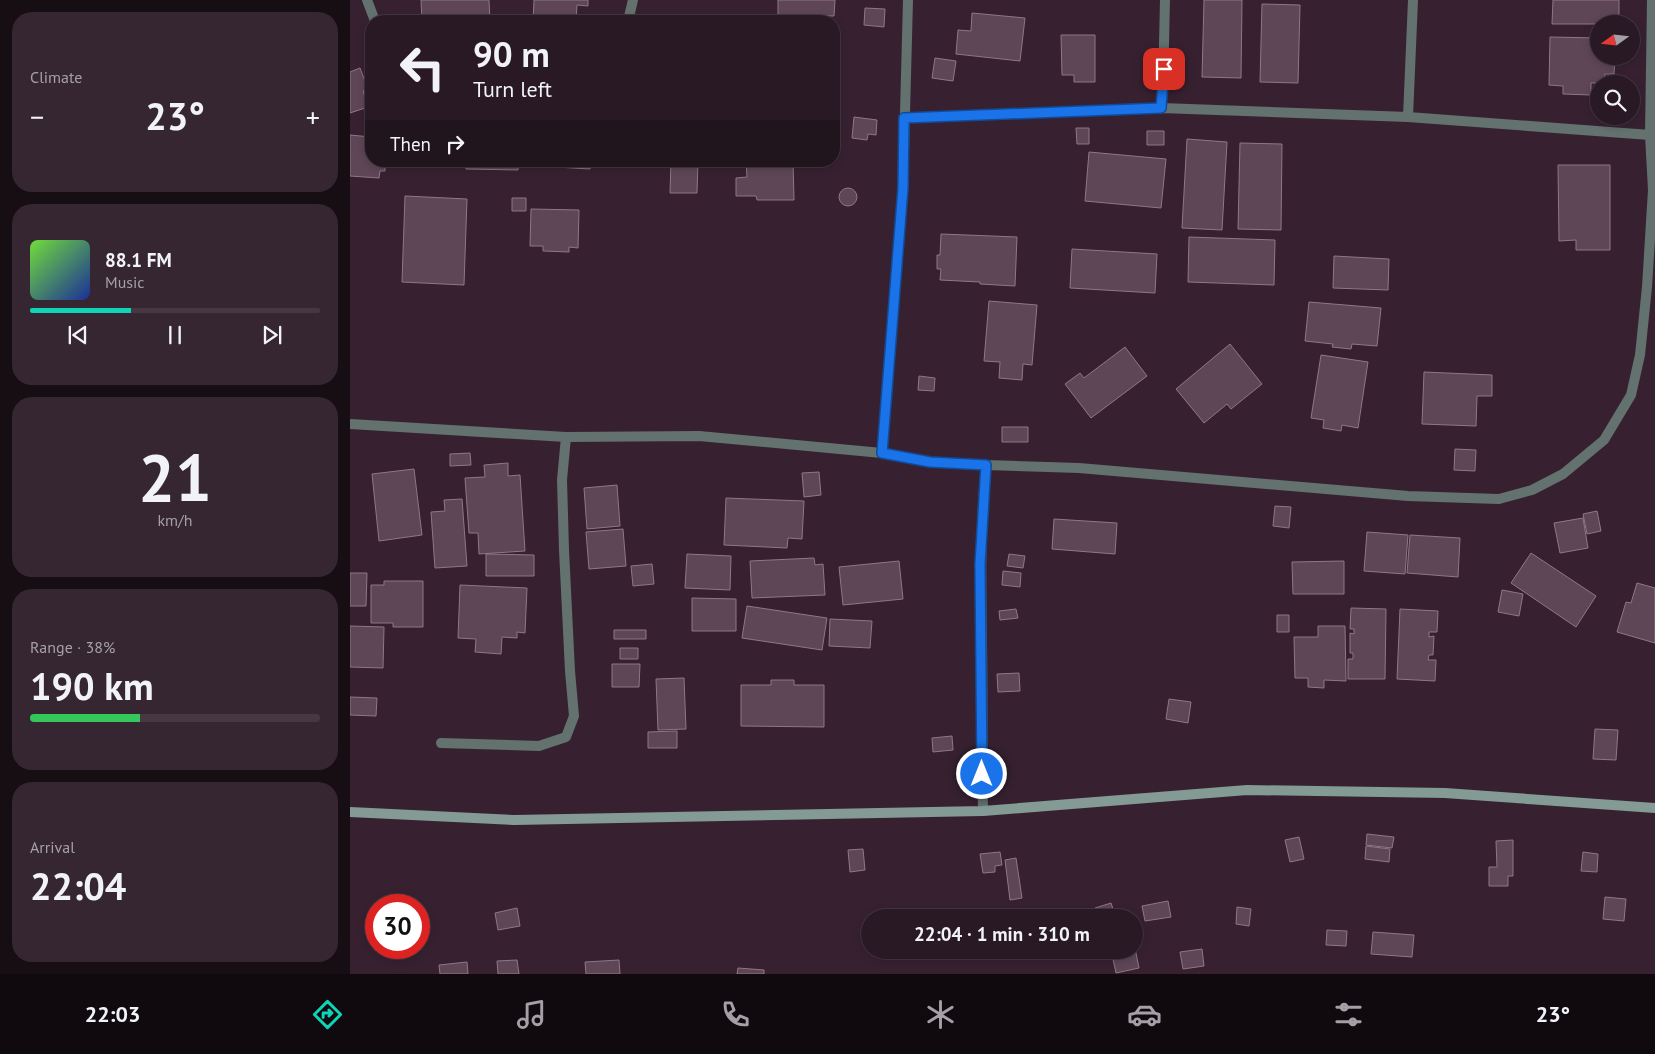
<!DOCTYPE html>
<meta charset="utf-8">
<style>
body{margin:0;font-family:"PT Sans",sans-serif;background:#352632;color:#f1f3f6;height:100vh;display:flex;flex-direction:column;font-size:19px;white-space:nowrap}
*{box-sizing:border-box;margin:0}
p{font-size:16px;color:#a5a0a7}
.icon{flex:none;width:28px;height:28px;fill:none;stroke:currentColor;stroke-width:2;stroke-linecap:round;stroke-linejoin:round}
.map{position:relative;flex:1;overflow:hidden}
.sheet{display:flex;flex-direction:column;gap:12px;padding:12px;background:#170e14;width:350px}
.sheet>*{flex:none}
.banner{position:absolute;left:15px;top:15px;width:475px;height:152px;border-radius:20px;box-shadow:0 2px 8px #0003,0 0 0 1px #453842;background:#291925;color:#f1f3f6;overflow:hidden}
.needle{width:32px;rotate:255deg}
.fabs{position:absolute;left:1240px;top:15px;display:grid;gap:10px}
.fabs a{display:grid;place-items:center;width:50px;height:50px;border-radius:50%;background:#291925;box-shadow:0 2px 8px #0003,0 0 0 1px #453842;font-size:25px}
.speed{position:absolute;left:15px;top:894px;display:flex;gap:10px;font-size:25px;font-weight:700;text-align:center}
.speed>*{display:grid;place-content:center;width:65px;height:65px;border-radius:50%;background:#291925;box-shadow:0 2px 8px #0003,0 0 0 1px #453842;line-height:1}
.speed .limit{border:8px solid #d22;background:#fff;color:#111}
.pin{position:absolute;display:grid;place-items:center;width:42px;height:42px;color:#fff;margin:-21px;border-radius:10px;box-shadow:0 2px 8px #0006}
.me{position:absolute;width:55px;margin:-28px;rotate:0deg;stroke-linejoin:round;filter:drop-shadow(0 0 4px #0008)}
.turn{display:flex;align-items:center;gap:18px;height:105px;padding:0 25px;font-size:22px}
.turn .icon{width:65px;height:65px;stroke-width:2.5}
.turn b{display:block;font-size:35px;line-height:42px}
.then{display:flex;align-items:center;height:48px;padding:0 25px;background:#0003;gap:10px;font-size:19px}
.big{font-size:38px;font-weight:600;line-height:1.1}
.sheet .widget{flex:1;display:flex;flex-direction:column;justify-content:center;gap:8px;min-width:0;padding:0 18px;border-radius:20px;background:#352632}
.sheet .dial{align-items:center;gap:0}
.dial b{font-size:65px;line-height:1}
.song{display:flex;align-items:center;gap:15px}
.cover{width:60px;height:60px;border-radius:8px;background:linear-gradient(135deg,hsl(100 70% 55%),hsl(230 70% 35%))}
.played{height:5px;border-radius:2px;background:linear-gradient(90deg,#0dd5b5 35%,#453842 35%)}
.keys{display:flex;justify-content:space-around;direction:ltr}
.heat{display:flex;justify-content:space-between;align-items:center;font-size:28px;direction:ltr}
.charge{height:8px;border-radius:4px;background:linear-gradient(90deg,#34c759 38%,#453842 0)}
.trip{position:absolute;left:511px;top:909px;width:282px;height:50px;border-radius:25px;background:#291925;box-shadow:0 2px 8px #0003,0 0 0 1px #453842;font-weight:600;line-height:50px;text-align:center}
.tabs{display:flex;height:80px;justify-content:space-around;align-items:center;background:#100a0f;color:#a5a0a7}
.tabs .icon{width:35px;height:35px}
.tabs .active{color:#0dd5b5}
.tabs b{font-size:22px;color:#f1f3f6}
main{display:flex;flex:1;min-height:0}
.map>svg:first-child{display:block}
.building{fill:#5e4657;stroke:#907688}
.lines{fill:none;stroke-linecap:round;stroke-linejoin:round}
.minor{stroke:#63726e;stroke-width:10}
.secondary{stroke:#839b94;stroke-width:10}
.route-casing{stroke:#114b97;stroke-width:12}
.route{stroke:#1a73e8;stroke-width:9}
</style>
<main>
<section class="sheet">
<div class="widget"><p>Climate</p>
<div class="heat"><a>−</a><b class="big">23°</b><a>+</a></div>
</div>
<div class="widget">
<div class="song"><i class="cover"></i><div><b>88.1 FM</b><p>Music</p></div></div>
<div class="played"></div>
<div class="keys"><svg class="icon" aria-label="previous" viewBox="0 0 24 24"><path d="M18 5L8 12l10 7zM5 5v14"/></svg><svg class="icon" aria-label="pause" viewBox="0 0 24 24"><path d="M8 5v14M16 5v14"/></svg><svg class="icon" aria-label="next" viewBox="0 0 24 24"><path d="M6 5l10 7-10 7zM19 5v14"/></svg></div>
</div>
<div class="widget dial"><b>21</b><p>km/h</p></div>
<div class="widget"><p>Range · 38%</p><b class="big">190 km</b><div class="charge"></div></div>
<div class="widget"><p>Arrival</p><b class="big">22:04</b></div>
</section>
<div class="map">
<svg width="1305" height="974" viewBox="0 0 1305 974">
<rect width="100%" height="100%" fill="#372131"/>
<path class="building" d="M71,0h68l1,21h-68z
M184,0h54v6l-11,-1 -1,16h-15v-4h-5v4h-23z
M428,0h57l-1,16 -35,-1v4l-21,-1z
M854,0h38l-1,78 -39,-1z
M1203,0h66v24h-67z
M912,4l38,1 -2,78 -38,-1z
M515,8l20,1 -1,18 -20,-2z
M622,13l53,5 -5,43 -64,-7 2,-24 13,1z
M484,32h2l-1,45h-1z
M711,35h34v47h-21v-7h-12z
M1200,37l49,1v18h16l-1,18h-9l-1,9h-13v12l-28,-1v-8l-14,-1z
M585,58l21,3 -3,20 -21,-3z
M10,68l8,21 -5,2 5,16 -18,6v-41z
M504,117l23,3 -1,15 -8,-1 -1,6 -15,-2z
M726,128h13v16h-12z
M797,131h17v14h-17z
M0,135l21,2v24h14v10h-5l-1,7 -29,-2z
M837,139l40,3 -5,88 -40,-2z
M890,143l42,1 -1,86 -43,-1z
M739,152l77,7 -5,49 -76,-7z
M116,161h52v9l-52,-1z
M200,161h41l-1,8 -34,-2z
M321,161h27l-1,32h-27z
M396,161h47l1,39h-37l-1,-4h-20v-18l11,-1z
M1208,165h52v85h-34v-10l-17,1z
M489 197a9 9 0 1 1 18 0a9 9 0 1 1-18 0Z
M55,196l62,3 -3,86 -62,-3z
M162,198h14v13h-14z
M181,209l48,1 -1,38 -9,-1v5l-26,-1v-5h-13z
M591,234l76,3 -2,49 -35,-2v-2l-40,-2 1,-11h-4v-14h3z
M839,237l86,3 -1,45 -86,-3z
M722,249l85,5 -2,39 -85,-5z
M984,256l55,3 -1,31 -55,-2z
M639,301l48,4 -5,60 -9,-1 -1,16 -23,-2 1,-16 -16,-1z
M959,302l72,6 -4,38 -25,-2 -1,5 -19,-2 1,-3 -28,-3z
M880,344l32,40 -31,25 -4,-5 -23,19 -28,-34z
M775,347l22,29 -56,42 -26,-34 15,-11 4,5z
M971,355l47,7 -10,66 -16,-3 -1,6 -18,-3 1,-8 -13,-2z
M1074,372l68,3v21h-15l-1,30 -54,-2z
M569,376l16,2 -1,13 -16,-1z
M652,427h26v15h-26z
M1105,449l21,1 -1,21 -21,-1z
M120,453l1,12 -21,1v-12z
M158,463v13l12,-1 5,76 -46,3 -1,-21h-9l-4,-55 20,-1 -1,-12z
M64,469l8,66 -43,6 -7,-67z
M469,472l2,23 -17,2 -2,-24z
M267,485l3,41 -33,3 -3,-41z
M376,498l78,3 -2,38 -14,-1 -1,10 -63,-3z
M112,499l5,67 -32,2 -4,-56 14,-1 -1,-11z
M925,506l16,1 -2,21 -16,-2z
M1247,511l4,20 -14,3 -4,-20z
M1233,518l5,30 -28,5 -6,-30z
M704,519l63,4 -2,31 -63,-5z
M273,529l3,37 -37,3 -3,-37z
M1017,532l41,3 -3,39 -41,-3z
M1060,535l50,3 -2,39 -51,-4z
M1181,553l65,43 -20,31 -65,-44z
M136,554l48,1v21h-48z
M337,554l44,2 -1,34 -45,-2z
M659,554l16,2 -2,12 -16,-2z
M464,558l1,7 8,-1 2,31 -73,3 -2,-37z
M549,561l4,38 -60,6 -4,-38z
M994,561v33h-51l-1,-32z
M302,564l2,20 -21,2 -2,-20z
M653,571l18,2 -1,14 -18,-2z
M0,573h17l-1,33h-16z
M34,581h39v46h-30v-4h-22v-38h13z
M1287,583l18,5v55l-38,-11 9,-30 5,1z
M110,585l67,3 -2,45 -8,-1v6l-15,-1 -1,17 -26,-2 1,-13 -18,-1z
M1152,590l21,4 -4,22 -21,-4z
M342,598l44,1v32h-44z
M397,606l80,12 -5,32 -80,-12z
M1001,608l35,1 -1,70h-37v-20h5v-6h-3v-20l4,1v-5h-4z
M666,609l2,9 -18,2 -1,-9z
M1050,609l38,2 -1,21h-8v5l5,-1 -1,19h-4l-1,5h8l-1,21 -38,-2z
M927,615h12v17h-12z
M480,619l42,2 -2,27 -41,-2z
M0,626l34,1 -1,41 -33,-1z
M968,626h27l1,55 -22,-1v8l-16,-1v-9h-13l-1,-41h24z
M264,630h32v9h-32z
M270,648h18v11h-18z
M262,664h28l-1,23h-27z
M669,673l1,18 -22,1 -1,-18z
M334,678l2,51 -28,1 -2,-51z
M421,680h23v5h30v42l-83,-1v-41h30z
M0,697l27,1 -1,18 -26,-1z
M819,699l22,3 -3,21 -22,-4z
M1245,729l23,1 -2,30 -23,-1z
M327,731v17h-29v-16z
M602,736l1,14 -20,2 -1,-14z
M1017,834l27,3 -2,11 -26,-3z
M949,837l5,22 -14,3 -5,-22z
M1163,840v36h-5v10h-19v-19h8l-1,-26z
M1016,846l24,3 -1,13 -24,-3z
M513,849l2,21 -15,2 -2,-22z
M650,852l2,13 -7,1v6l-12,1 -3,-19z
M1233,852l15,2 -1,18 -16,-1z
M666,858l6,40 -12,2 -5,-40z
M1255,897l21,2 -2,22 -21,-2z
M818,901l3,16 -26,4 -3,-15z
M761,903l5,15h-19l-2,-10z
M887,907l14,2 -2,17 -13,-2z
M167,908l3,18 -22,4 -3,-17z
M582,909l1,9h-19l-1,-7z
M977,930l20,1 -1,15 -20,-1z
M1023,932l41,3 -2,22 -41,-3z
M785,948l4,20 -23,5 -5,-23h24z
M852,949l2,17 -21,3 -3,-17z
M167,960l2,14h-21l-1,-13z
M269,960l1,14h-34l-1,-12z
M117,962l1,12h-28l-1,-9z
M388,968l26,2v4h-27z"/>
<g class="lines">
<path class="minor" d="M17,0l8,21
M278,21l5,-21
M811,108l2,-21 2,-87
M1058,117l5,-117
M554,118l257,-10 247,9 242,18
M0,424l216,13 133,-1 183,17 48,9 56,3
M532,453l21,-265 5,-188
M91,743l98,3 27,-9 8,-21 -4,-45 -6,-121 -2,-70 4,-43
M633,811c-1,-56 0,-112 -1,-168 -1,-59 -2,-119 4,-178l93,3 329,28 91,3 33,-9 31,-16 41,-34 27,-45 9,-40 7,-68 6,-97 -3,-55 2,-135"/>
<path class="secondary" d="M0,812l164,8 469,-9 264,-21 198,3 210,15"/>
</g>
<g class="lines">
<defs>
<path id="route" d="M632,774l-2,-210 6,-99 -56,-3 -48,-9 21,-265 1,-70 257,-10 3,-39"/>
</defs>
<use href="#route" class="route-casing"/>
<use href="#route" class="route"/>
</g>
</svg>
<div class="fabs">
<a><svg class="needle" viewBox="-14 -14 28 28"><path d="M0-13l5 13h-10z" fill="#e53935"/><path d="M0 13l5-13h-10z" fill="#a5a0a7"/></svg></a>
<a><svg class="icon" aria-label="search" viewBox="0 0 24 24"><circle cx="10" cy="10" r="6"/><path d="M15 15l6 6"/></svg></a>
</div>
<div class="speed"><div class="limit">30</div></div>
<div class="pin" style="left:814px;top:69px;background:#d93025"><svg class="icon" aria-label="arrive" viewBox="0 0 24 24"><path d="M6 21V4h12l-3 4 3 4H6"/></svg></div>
<svg class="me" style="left:632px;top:774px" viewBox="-20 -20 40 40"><circle r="17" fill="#1a73e8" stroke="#fff" stroke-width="3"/><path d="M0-11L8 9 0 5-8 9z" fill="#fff"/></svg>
<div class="trip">22:04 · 1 min · 310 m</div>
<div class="banner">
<div class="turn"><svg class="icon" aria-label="left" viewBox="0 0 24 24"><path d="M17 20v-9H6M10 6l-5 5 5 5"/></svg><div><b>90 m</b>Turn left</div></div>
<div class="then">Then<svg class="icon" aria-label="right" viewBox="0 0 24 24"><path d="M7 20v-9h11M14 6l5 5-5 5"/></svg></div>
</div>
</div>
</main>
<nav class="tabs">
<b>22:03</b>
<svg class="icon active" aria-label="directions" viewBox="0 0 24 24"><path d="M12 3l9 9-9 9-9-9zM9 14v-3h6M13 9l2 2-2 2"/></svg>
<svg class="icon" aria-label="music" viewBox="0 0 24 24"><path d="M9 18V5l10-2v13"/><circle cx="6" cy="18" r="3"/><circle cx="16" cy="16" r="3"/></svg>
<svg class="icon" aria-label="phone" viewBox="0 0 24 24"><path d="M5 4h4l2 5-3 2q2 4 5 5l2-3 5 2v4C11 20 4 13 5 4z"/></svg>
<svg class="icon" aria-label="climate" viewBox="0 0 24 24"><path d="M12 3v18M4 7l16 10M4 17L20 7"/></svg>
<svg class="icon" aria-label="car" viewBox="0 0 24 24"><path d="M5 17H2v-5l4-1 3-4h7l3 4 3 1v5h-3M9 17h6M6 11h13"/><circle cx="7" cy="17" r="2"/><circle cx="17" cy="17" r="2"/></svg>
<svg class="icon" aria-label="filters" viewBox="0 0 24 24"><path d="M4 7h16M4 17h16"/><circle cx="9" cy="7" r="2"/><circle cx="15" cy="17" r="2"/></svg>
<b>23°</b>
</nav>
